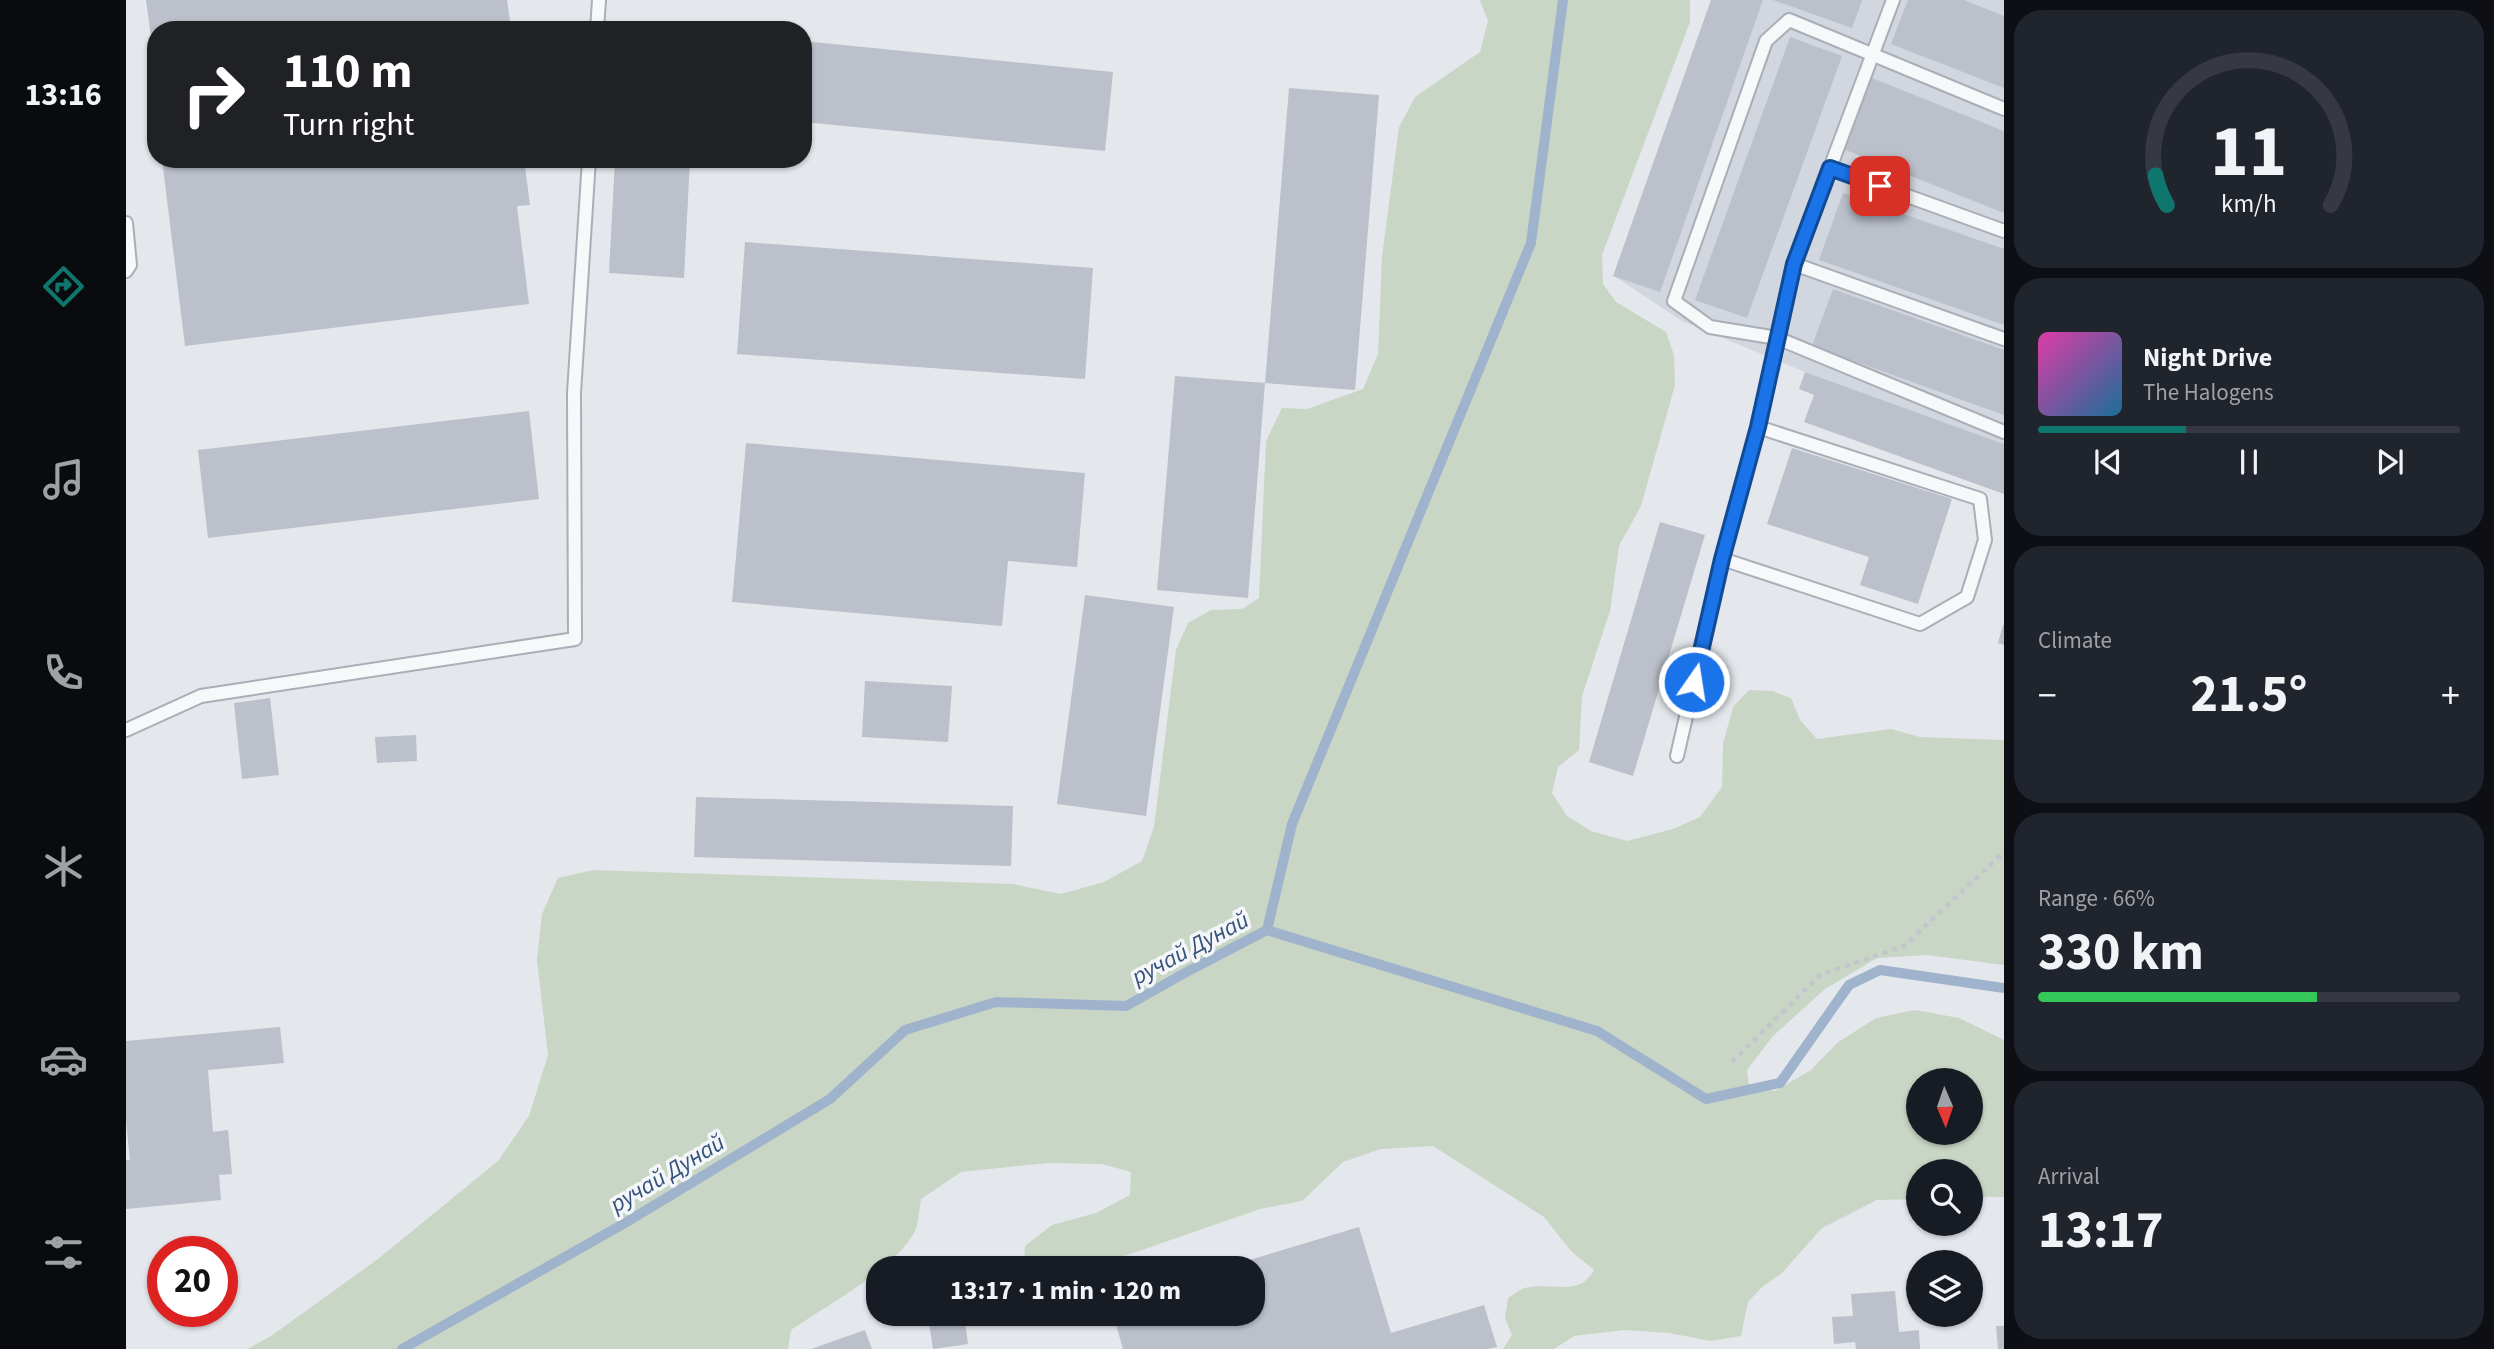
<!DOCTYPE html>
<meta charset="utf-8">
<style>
body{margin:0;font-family:"Source Sans 3",sans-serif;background:#20242c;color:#f1f3f6;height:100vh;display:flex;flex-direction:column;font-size:26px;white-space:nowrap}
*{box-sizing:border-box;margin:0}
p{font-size:23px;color:#9ea1a6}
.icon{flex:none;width:38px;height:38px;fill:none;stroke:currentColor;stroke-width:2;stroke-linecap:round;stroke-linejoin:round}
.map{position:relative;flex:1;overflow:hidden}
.details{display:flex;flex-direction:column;gap:10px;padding:10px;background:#0d0f14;width:490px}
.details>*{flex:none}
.top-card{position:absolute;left:21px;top:21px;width:665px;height:147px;border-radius:28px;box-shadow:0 2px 5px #0004;background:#202124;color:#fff;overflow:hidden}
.needle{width:46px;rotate:178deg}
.controls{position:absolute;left:1780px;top:1068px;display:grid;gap:14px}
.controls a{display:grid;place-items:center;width:77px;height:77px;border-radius:50%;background:#171b24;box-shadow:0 2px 5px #0004;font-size:35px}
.speed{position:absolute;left:21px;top:1236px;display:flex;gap:14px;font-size:35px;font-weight:700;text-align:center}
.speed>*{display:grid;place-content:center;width:91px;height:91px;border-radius:50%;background:#171b24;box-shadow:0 2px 5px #0004;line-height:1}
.speed .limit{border:10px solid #d22;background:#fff;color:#111}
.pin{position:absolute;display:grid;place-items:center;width:60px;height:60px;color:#fff;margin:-30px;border-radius:14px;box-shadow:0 4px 10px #0006}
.me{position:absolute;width:77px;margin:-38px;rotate:13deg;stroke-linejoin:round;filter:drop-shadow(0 0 5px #0008)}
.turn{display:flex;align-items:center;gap:24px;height:147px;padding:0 21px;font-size:32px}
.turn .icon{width:91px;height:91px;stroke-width:2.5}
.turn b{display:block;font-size:49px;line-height:60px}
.big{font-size:52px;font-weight:700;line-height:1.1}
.details .card{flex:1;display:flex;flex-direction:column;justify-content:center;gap:10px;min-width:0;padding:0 24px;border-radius:28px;background:#20242c}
.details .dial{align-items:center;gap:0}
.dial svg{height:182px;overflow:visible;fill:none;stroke:#363941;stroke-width:7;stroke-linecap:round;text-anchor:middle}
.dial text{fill:#f1f3f6;stroke:none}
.song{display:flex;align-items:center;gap:21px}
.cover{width:84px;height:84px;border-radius:10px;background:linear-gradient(135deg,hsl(320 70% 55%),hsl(200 70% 35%))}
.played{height:7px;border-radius:4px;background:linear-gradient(90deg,#0f766e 35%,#363941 35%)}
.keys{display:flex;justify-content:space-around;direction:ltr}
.heat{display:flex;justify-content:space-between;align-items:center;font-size:38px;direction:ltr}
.charge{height:10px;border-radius:5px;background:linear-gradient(90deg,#34c759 66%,#363941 0)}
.trip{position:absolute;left:740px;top:1256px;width:399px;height:70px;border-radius:28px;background:#171b24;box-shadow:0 2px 5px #0004;font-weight:700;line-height:70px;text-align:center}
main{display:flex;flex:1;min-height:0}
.dock{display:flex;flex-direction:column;width:126px;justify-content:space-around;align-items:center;background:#090b0e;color:#9ea1a6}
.dock .icon{width:49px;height:49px}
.dock .current{color:#0f766e}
.dock b{font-size:32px;color:#f1f3f6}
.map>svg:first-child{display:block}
.built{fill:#d2d6de}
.green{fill:#c9d6c5;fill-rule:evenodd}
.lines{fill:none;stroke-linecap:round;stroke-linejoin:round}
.stream{stroke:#9fb4cc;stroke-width:10}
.building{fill:#bbc0ca}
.service-casing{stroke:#a9aeb7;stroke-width:16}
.path{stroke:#c2c5cb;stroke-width:4.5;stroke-dasharray:5 5;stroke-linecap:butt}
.service{stroke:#f7f8fa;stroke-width:12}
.route-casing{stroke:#114b97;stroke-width:18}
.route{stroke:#1a73e8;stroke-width:12}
.labels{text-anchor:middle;stroke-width:7;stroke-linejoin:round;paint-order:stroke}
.water-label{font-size:24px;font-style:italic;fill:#34527a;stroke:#f4f6f9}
</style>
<main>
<nav class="dock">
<b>13:16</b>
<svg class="icon current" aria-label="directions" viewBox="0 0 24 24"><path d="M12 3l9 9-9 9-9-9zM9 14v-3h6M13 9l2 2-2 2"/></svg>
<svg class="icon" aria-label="music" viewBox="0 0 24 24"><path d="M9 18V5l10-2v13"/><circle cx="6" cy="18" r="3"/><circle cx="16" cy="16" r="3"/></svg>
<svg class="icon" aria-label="phone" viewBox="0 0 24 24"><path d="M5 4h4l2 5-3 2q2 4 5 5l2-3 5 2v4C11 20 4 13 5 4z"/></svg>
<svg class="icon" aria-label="climate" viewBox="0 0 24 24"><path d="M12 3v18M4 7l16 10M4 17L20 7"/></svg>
<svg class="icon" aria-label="car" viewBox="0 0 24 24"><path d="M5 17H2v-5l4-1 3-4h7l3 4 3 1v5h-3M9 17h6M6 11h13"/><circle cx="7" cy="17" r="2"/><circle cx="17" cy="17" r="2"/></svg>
<svg class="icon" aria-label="filters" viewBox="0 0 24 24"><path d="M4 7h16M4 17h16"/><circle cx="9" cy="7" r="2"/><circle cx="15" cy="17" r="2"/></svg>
</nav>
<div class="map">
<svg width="1878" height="1349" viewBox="0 0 1878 1349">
<rect width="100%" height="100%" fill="#e4e7ec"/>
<path class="built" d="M1585,0h293v444l-199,-72 -123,-51 -68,-45z"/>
<path class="green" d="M1354,0h210v22l-88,233 1,29 13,18 50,30 8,23 1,30 -34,121 -22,40 -9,65 -28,85 -3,54 -21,17 -6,26 15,23 24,15 36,10 46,-12 27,-12 22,-30 1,-43 10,-37 16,-17 23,1 19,7 9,22 17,19 74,-10 29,8 84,3v225l-77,-10 -50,3 -52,31 -52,47 -26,34 2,17 26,4 36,-21 26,-27 39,-25 39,-8 44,8 45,22v157h-33l-1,-26h-52v28l-41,1 -55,28 -39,44 -22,16 -13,14 -7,34 -30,5 -42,-8 -45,-3 -50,6 -20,13h-51l9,-14 -7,-17 3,-20c4,-2 9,-7 14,-9 25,-9 57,10 72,-19l-23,-19 -27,-34 -111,-71 -52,3 -38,13 -41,39 -42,8 -173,60h-61l-2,-2 1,-21 27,-21 44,-12 34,-18 1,-23 -29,-8 -54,-1 -87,9 -40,27c-2,10 -2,23 -6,32 -19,37 -89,75 -124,99l-3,19h-541l24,-13 107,-77 120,-98 31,-45 19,-61 -11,-95 5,-46 16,-36 35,-8 420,14 48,10 43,-12 38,-21 12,-34 22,-177 12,-27 23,-13 31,-1 17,-11 7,-157 16,-33 25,1 56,-20 15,-35 4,-97 17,-130 16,-30 65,-45 8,-31zM1792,1080h52v52h-52z"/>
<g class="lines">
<path class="stream" d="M1141,930l25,-106 239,-581 32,-243
M276,1349l223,-126 205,-124 75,-69 91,-28 130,4 66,-37 75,-39 330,101 109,68 74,-16 69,-98 31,-15 124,18"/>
</g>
<path class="building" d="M20,0h361l3,21 -67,9h-287l-2,30z
M1585,0h52l-103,292 -47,-16z
M1647,0h89l-10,28z
M1782,0h56l40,16v72l-113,-44z
M496,25l57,3v2h-57z
M1664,37l52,19 -95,262 -52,-18z
M677,41l310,31 -8,79 -302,-29z
M1746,78l132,53v82l-161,-64z
M1163,88l90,7 -24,295 -90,-7z
M36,159h362l6,46 -13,1 12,98 -344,42z
M489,159h75l-6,119 -75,-5z
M1717,193l161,56v76l-185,-65z
M619,242l348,26 -8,111 -348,-25z
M1707,289l171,61v65l-192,-69z
M1679,372l199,72v50l-200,-72 10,-27 -15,-6z
M1049,376l90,7 -17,215 -91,-8z
M403,411l10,88 -331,39 -10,-88z
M620,443l339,30 -8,94 -69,-6 -6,65 -270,-24z
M1666,448l160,51 -34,105 -58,-19 9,-28 -102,-33z
M1534,522l45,13 -72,241 -44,-14z
M959,595l89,12 -28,209 -89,-12z
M1877,625h1v20l-6,-2z
M739,681l87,5 -4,56 -86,-5z
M144,698l9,77 -37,4 -8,-76z
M290,735l1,26 -40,2 -2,-26z
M570,797l317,9 -2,60 -317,-9z
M154,1027l4,36 -76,7 5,62 15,-2 4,44 -13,1 2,25 -95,9v-49h4l-4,-39v-80z
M1233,1227l32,106 93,-28 13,42 -9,2h-365l-10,-35h140v-45l-30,-1z
M1769,1291l4,41 20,-2 1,19h-64l-1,-7 -21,2 -2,-27 21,-1 -2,-22z
M823,1314h15l4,30 -35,5 -5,-32z
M1870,1326h8v23h-6z
M739,1330l7,19h-61z"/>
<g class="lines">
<defs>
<path id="service" d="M1767,0l-99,264 -17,74 227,94
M471,30l2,-30
M1704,168l174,63
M0,223l4,42 -4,6
M1668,264l210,75
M1596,559l198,65 47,-27 18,-57 -5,-41 -222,-72
M0,730l75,-34 374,-57 -1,-246 15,-234
M1551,756l45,-197 36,-132 19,-89 -67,-11 -36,-26 92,-260 23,-21 215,89"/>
</defs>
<use href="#service" class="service-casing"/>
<path class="path" d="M1606,1062l88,-87 84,-29 100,-94"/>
<use href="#service" class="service"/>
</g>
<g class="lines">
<defs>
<path id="route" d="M1568,682l28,-123 36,-132 36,-163 36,-96 50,18"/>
</defs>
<use href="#route" class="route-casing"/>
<use href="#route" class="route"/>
</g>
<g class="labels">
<g class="water-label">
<text transform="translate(1064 948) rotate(-28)" y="8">ручай Дунай</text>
<text transform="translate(541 1173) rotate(-31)" y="8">ручай Дунай</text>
</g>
</g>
</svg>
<div class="controls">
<a><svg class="needle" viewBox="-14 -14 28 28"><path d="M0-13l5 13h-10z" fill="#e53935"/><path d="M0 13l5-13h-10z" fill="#9ea1a6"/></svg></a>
<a><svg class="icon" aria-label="search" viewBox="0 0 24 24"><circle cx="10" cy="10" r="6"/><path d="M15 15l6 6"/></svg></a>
<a><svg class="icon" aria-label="layers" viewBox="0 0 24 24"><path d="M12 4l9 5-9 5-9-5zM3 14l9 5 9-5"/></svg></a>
</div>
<div class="speed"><div class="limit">20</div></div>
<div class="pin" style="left:1754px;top:186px;background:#d93025"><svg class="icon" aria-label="arrive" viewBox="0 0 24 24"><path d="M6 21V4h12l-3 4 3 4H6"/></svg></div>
<svg class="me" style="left:1568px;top:682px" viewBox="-20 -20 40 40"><circle r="17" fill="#1a73e8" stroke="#fff" stroke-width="3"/><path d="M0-11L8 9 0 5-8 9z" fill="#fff"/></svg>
<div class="trip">13:17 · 1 min · 120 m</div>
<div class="top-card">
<div class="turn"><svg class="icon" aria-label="right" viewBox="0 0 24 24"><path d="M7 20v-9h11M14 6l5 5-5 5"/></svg><div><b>110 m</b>Turn right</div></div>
</div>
</div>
<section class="details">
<div class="card dial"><svg viewBox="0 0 100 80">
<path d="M14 69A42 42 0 1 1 86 69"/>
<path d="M14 69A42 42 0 0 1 9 56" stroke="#0f766e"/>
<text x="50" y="56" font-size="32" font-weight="700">11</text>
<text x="50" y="72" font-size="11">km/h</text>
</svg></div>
<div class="card">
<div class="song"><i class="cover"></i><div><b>Night Drive</b><p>The Halogens</p></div></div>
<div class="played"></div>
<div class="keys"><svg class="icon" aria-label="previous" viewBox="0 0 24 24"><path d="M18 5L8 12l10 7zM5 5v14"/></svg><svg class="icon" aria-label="pause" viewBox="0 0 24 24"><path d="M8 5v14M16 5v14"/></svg><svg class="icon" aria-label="next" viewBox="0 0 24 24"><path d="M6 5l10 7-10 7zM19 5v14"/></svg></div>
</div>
<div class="card"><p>Climate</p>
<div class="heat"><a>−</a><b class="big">21.5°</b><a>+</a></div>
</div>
<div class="card"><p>Range · 66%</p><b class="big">330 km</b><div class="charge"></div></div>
<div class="card"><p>Arrival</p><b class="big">13:17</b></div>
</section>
</main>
